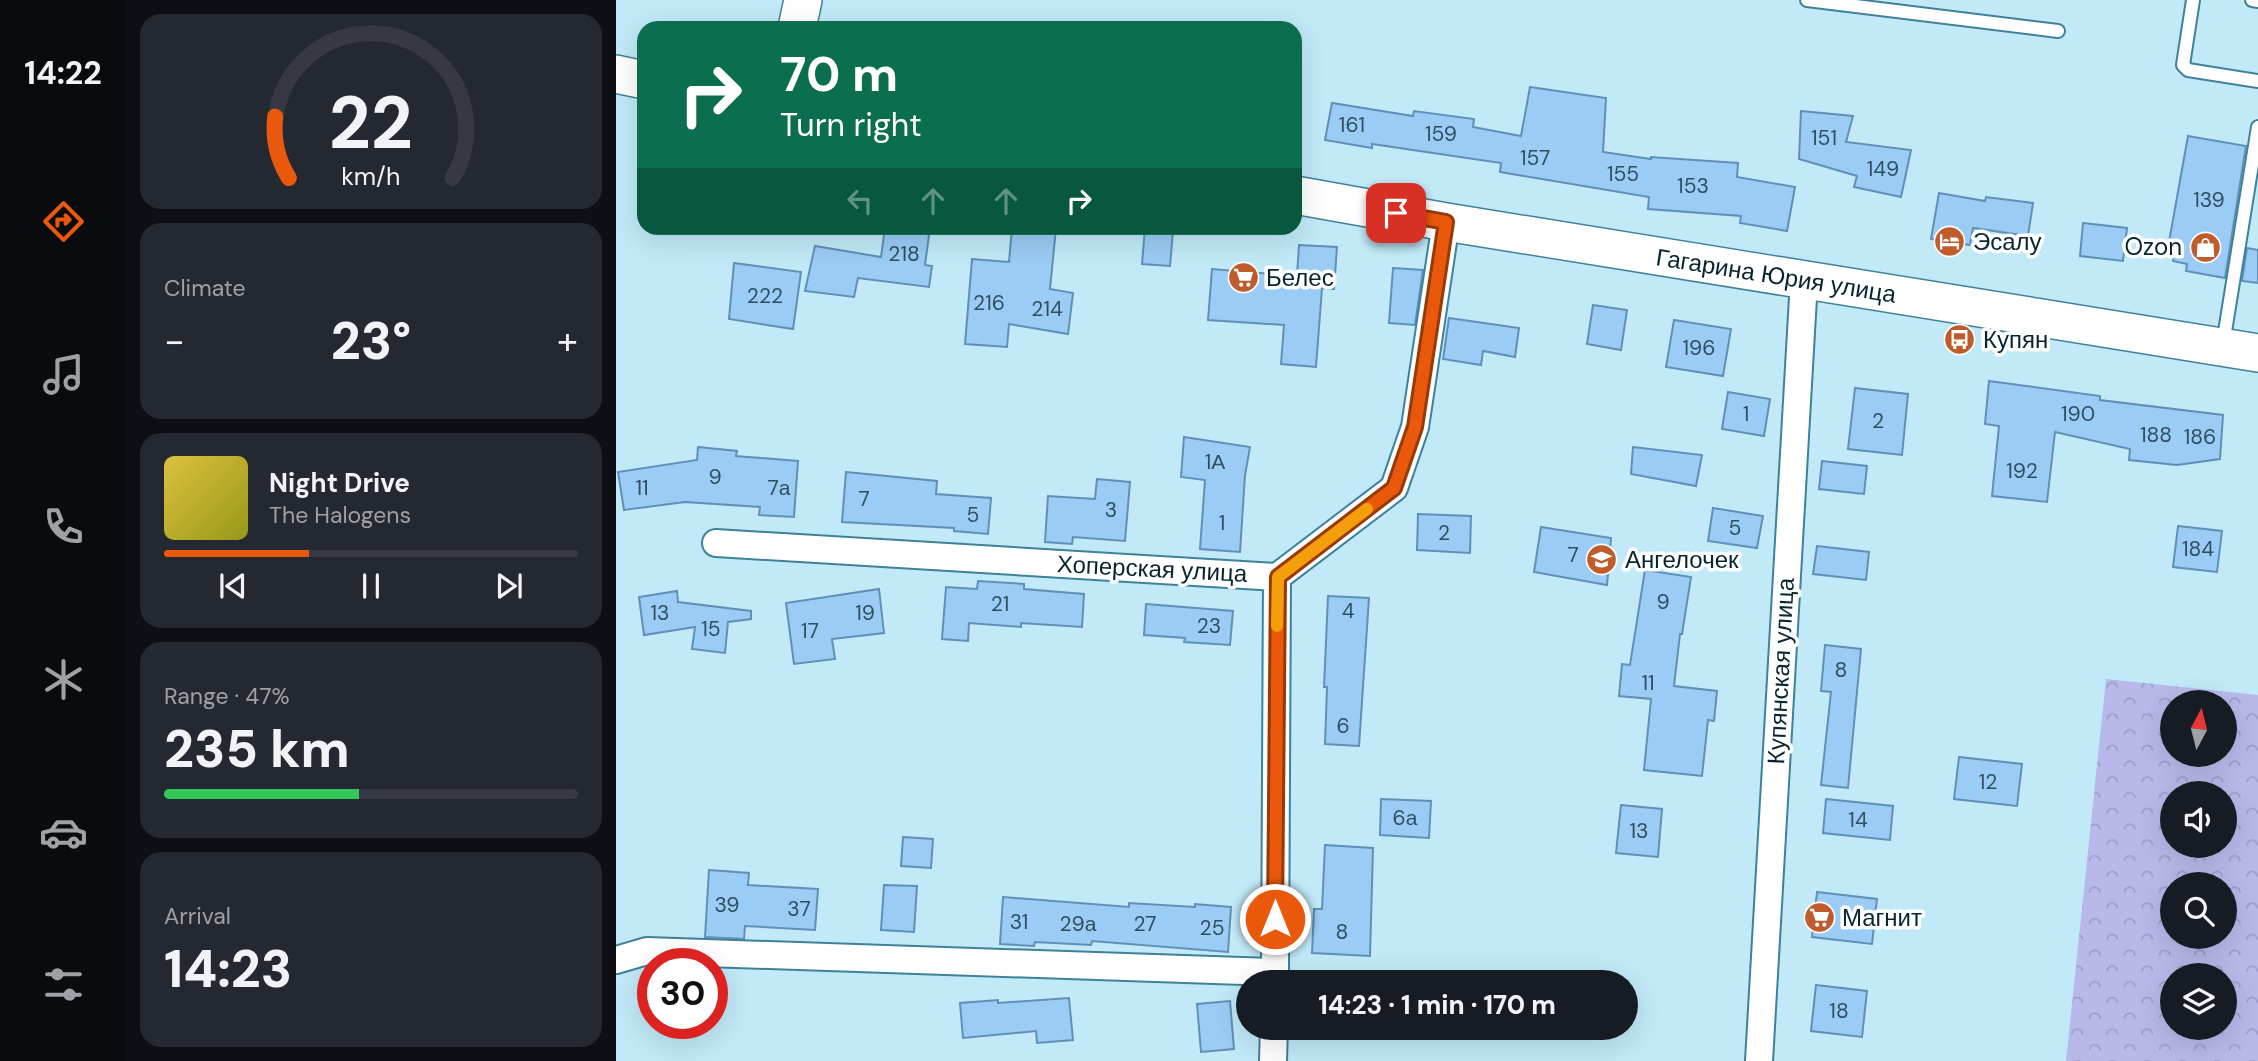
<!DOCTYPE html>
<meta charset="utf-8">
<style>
body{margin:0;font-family:"DM Sans",sans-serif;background:#242831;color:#f1f3f6;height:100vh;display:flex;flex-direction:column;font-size:26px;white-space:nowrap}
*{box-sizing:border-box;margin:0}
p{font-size:23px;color:#9ea1a6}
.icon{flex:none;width:38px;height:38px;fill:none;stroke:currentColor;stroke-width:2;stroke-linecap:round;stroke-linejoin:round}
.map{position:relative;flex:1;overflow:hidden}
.sheet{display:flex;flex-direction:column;gap:14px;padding:14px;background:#0d0f14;width:490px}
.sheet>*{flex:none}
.top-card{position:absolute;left:21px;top:21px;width:665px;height:214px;border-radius:21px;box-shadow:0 7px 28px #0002;background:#0b6e4f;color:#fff;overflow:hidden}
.needle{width:46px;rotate:7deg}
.tools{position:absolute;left:1544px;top:690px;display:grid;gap:14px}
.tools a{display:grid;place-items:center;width:77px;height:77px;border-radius:50%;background:#171b24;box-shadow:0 7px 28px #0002;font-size:35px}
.speed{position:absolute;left:21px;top:948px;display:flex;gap:14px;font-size:35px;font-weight:700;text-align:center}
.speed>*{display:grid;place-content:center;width:91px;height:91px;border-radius:50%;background:#171b24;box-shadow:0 7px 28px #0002;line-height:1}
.speed .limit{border:10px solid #d22;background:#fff;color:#111}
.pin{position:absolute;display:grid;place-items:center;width:60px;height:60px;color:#fff;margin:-30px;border-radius:14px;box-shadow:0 4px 10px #0006}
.me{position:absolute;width:77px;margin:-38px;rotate:0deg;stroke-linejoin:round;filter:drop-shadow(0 0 5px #0008)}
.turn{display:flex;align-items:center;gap:24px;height:147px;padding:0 28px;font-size:32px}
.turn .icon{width:91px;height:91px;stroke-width:2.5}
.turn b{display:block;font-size:49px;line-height:60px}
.lanes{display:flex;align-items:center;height:66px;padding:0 28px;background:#0003;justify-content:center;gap:35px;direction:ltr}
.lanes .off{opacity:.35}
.big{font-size:52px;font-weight:800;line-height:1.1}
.sheet .tile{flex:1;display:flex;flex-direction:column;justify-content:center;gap:10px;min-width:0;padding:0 24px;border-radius:21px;background:#242831}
.sheet .dial{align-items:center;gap:0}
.dial svg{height:182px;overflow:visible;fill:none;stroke:#363941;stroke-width:7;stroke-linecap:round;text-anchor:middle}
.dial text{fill:#f1f3f6;stroke:none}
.song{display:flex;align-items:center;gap:21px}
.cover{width:84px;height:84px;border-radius:10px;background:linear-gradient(135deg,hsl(50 70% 55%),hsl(60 70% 35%))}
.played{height:7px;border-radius:4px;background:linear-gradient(90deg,#ea580c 35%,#363941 35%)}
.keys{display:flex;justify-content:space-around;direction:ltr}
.heat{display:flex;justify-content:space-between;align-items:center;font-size:38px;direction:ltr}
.charge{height:10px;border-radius:5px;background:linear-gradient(90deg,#34c759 47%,#363941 0)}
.trip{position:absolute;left:620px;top:970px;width:402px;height:70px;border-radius:35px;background:#171b24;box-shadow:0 7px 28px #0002;font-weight:800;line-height:70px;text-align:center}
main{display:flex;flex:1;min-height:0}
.tabs{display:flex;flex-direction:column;width:126px;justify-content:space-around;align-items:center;background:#090b0e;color:#9ea1a6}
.tabs .icon{width:49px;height:49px}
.tabs .active{color:#ea580c}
.tabs b{font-size:32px;color:#f1f3f6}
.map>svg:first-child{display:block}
.park{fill:url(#park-crowns);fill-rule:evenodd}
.building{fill:#9bccf5;stroke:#6090b6;stroke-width:2}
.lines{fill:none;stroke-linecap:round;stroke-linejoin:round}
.lane-casing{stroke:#3e829a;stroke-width:16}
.street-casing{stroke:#3e829a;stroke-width:30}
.secondary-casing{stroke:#3e829a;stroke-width:40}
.lane{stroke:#fff;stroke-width:12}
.street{stroke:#fff;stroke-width:26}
.secondary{stroke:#fff;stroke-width:37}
.route-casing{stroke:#983908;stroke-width:18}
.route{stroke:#ea580c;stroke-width:12}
.slow{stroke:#f59e0b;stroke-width:12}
.labels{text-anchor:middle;stroke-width:7;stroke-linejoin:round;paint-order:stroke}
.number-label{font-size:21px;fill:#2d4f60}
.poi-label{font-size:24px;fill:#08252f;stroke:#fff;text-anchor:start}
.street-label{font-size:24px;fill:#08252f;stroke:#fff}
</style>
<main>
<nav class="tabs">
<b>14:22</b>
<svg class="icon active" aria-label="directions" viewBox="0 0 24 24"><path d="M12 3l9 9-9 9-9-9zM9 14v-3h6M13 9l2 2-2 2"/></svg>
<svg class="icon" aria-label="music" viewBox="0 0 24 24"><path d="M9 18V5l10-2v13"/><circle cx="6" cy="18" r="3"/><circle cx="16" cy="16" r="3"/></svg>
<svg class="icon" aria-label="phone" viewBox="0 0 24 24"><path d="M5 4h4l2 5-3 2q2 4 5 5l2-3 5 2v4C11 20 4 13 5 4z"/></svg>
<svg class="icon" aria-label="climate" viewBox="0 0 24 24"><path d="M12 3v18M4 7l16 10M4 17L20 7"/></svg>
<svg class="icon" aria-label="car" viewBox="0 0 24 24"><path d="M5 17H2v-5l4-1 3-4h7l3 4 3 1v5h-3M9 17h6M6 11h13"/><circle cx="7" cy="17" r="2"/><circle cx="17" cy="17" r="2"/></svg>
<svg class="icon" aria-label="filters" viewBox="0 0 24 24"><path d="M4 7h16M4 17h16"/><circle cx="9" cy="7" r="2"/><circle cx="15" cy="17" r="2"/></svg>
</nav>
<section class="sheet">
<div class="tile dial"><svg viewBox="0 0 100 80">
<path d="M14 69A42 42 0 1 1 86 69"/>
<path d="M14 69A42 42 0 0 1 8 42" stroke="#ea580c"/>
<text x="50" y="56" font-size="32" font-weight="700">22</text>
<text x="50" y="72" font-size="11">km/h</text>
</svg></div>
<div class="tile"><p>Climate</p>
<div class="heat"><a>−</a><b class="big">23°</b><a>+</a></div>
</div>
<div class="tile">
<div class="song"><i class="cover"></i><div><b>Night Drive</b><p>The Halogens</p></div></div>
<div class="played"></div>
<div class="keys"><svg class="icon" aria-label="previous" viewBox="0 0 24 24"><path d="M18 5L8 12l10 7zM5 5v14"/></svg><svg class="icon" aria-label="pause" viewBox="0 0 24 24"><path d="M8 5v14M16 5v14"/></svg><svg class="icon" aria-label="next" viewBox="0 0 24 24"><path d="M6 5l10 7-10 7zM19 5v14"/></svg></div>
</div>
<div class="tile"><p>Range · 47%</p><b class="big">235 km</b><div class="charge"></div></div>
<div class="tile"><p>Arrival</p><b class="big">14:23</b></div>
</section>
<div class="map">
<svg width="1642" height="1061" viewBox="0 0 1642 1061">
<defs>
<pattern id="park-crowns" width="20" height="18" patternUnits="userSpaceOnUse" patternTransform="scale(1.75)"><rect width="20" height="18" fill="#b8b9ea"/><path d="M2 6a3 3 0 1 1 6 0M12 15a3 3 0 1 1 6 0" fill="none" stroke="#9d9fc9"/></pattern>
</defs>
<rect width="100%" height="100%" fill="#c1e9f8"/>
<path class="park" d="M1490,679l152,16v366h-192zM1556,702h52v52h-52zM1556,793h52v52h-52zM1556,884h52v52h-52zM1556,975h52v52h-52z"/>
<path class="building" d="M914,87l76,11 -3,54 48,7v-2l87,6 -1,14 58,10 -8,44 -47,-8 1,-7 -93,-7 1,-12 -149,-25 1,-9 -129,-19v4l-47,-8 7,-37 81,13 1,-5 60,8 -1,8 48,9z
M1185,111l52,5 -7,26 65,8 -10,47 -47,-10 3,-11 -58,-17z
M1572,136l58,10 -21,132 -39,-7 1,-7 -14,-3 1,-6 -7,-2z
M1323,193l46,8 1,-4 47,6 -5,33 -55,-8 -3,17 -39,-6z
M1467,223l44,5 -4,33 -43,-5z
M269,228h45l-5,37 7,1 -3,21 -71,-9 -4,19 -49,-6 10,-45 66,11z
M396,228h44l-6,61 23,4 -5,41 -59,-10 -2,23 -42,-3 7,-85 37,3z
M529,228l28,3 -3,35 -28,-2z
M683,245l38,2 -3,42 -12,-1 -6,79 -35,-3 3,-39 -76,-5 4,-51 85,7z
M1631,248l11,2v33l-16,-2z
M118,263l67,9 -8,57 -64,-10z
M777,268l30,2 -8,55 -26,-2z
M977,305l34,5 -6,40 -34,-6z
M833,318l70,10 -4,29 -32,-6 -2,14 -38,-6z
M1058,320l57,9 -8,47 -57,-9z
M1373,381l111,15v4l123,15 -3,44 -43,6 -48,-5 1,-11 -75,-17 -8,70 -55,-6 7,-70 -14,-2z
M1239,388l53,6 -6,61 -54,-6z
M1112,392l42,7 -6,37 -42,-7z
M568,437l66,10 -5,28 -5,77 -40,-3 5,-69 -24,-3z
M82,447l39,4 -1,5 62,5 -4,56 -35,-2 1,-8 -75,-5 -61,8 -6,-38 79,-12z
M1017,447l69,8 -6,31 -65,-12z
M1206,461l45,5 -3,28 -45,-5z
M230,472l91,9 -1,13 55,4 -3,36 -34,-3v-3l-112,-6z
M481,479l33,3 -5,59 -52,-4 -1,7 -27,-2 3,-46 47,3z
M1097,508l50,8 -6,32 -49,-7z
M802,514l53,2 -1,37 -53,-3z
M1562,526l44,5 -5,41 -44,-5z
M925,527l70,11 -4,47 -73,-13z
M1201,546l52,6 -3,28 -53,-6z
M1029,570l46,7 -9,57h-2l-6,52 43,5 -3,30 -6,-1 -6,56 -58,-6 7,-71 -32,-3 3,-32 8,1z
M362,581l46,3v5l60,5 -2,33 -61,-4v4l-52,-4 -1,18 -26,-2 4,-52 31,2z
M263,589l5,44 -52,6 3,20 -41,5 -8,-61z
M61,591l1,11 73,9v8l-23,3 -3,31 -33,-4 3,-22 -51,8 -5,-38z
M712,596l41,2 -10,148 -34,-2 2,-57h-3z
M530,604l87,7 -3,34 -46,-3 1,-4 -41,-3z
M1209,645l36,4 -13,139 -27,-3 10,-93 -10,-1z
M1343,757l63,7 -5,42 -63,-7z
M765,799l50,2 -2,37 -49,-3z
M1210,799l67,7 -3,34 -67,-7z
M1005,805l41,4 -4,48 -42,-4z
M287,837l30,2 -2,29 -30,-2z
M709,845l48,3 -3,108 -58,-3 2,-44h8z
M93,870l40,3 -1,12 70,4 -3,41 -70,-4 -1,13 -39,-2z
M268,885l33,1 -3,46 -33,-2z
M1201,892l60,7 -5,45 -60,-7z
M387,897l126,10v-4l66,4v-3l36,3 -3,45 -136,-11 -1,4 -56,-3 -1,4 -34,-2z
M1200,985l51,6 -5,46 -51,-6z
M453,998l4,42 -36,3 -1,-12 -73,7 -3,-35 38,-3v3z
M614,1001l4,48 -33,3 -4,-48z"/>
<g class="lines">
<defs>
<path id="lane" d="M1191,0l251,31
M1577,0l-10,65 5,5 70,11
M1636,0l6,1
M1607,344l35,-217"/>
<path id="street" d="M100,543l561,34 -2,395
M661,577l117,-89 21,-61 31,-205
M0,960l31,-9 628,21v10
M657,1061l1,-34
M1143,1061l45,-781"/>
<path id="secondary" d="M181,28l6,-28
M0,74l28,6
M679,195l151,27 812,131"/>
</defs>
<use href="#lane" class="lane-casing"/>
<use href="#street" class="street-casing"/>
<use href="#secondary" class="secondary-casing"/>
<use href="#lane" class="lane"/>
<use href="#street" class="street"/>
<use href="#secondary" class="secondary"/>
</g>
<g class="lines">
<defs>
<path id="route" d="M659,919l3,-342 116,-89 21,-61 31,-205 -50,-9"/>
</defs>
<use href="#route" class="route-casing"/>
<use href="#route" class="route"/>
<path class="slow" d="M661,626l1,-49 89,-68"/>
</g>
<defs>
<symbol id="hotel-disc" viewBox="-11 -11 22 22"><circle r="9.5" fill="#c05b2b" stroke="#fff"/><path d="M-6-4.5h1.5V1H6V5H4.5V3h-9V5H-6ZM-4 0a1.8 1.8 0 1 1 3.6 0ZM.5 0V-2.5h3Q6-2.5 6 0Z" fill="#fff"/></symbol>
<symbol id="shop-disc" viewBox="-11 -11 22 22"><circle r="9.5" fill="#c05b2b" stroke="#fff"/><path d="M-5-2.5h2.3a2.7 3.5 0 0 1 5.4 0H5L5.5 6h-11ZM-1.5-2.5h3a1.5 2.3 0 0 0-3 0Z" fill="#fff"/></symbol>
<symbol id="supermarket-disc" viewBox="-11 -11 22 22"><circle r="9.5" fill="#c05b2b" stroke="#fff"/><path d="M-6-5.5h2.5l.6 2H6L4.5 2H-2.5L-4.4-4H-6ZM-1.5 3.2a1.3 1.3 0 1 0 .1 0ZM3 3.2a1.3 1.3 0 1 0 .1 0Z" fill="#fff"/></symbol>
<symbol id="bus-disc" viewBox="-11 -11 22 22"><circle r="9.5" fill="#c05b2b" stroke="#fff"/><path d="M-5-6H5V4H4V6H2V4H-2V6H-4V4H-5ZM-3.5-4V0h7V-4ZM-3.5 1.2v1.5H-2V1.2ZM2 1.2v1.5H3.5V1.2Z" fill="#fff"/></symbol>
<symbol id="school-disc" viewBox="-11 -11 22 22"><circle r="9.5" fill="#c05b2b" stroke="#fff"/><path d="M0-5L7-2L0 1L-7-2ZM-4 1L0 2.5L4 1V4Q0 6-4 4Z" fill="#fff"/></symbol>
</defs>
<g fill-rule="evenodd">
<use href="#hotel-disc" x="1316" y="224" width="35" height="35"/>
<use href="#shop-disc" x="1572" y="230" width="35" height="35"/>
<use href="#supermarket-disc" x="610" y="260" width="35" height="35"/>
<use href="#bus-disc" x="1326" y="322" width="35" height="35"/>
<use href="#school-disc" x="968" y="542" width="35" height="35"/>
<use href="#supermarket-disc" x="1186" y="900" width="35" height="35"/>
</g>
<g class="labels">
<g class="number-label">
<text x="736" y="132">161</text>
<text x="825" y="141">159</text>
<text x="1208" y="145">151</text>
<text x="919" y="165">157</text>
<text x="1267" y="176">149</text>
<text x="1007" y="181">155</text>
<text x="1077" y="193">153</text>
<text x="1593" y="207">139</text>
<text x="288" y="261">218</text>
<text x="149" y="303">222</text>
<text x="373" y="310">216</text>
<text x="431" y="316">214</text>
<text x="1083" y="355">196</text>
<text x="1130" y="421">1</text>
<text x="1462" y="421">190</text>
<text x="1262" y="428">2</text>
<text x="1540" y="442">188</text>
<text x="1584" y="444">186</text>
<text x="599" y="469">1А</text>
<text x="1406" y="478">192</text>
<text x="99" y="484">9</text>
<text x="26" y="495">11</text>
<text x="163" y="495">7а</text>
<text x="248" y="506">7</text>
<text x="495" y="517">3</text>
<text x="357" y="522">5</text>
<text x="606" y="530">1</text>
<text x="1119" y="535">5</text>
<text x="828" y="540">2</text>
<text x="1582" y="556">184</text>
<text x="957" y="562">7</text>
<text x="1047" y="609">9</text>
<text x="384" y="611">21</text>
<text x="732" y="618">4</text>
<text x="44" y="620">13</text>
<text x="249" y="620">19</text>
<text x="593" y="633">23</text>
<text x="95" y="636">15</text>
<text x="194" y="638">17</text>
<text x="1225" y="677">8</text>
<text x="1032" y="690">11</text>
<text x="727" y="733">6</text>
<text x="1372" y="789">12</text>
<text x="789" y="825">6а</text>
<text x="1242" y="827">14</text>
<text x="1023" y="838">13</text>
<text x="111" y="912">39</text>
<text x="183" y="916">37</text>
<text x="403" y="929">31</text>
<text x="462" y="931">29а</text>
<text x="529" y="931">27</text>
<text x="596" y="935">25</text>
<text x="726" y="939">8</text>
<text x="1223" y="1018">18</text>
</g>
<g class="poi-label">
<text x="1357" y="250">Эсалу</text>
<text x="1566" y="255" text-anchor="end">Ozon</text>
<text x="650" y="286">Белес</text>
<text x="1367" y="348">Купян</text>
<text x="1009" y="568">Ангелочек</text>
<text x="1226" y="926">Магнит</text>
</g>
<g class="street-label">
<text transform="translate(1160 276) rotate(9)" y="8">Гагарина Юрия улица</text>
<text transform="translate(536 569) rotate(3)" y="8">Хоперская улица</text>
<text transform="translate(1165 671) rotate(-87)" y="8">Купянская улица</text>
</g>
</g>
</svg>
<div class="tools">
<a><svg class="needle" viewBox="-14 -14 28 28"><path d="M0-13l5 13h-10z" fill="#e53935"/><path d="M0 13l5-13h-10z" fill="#9ea1a6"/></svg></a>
<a><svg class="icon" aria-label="sound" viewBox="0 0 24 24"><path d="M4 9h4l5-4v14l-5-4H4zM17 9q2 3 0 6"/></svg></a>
<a><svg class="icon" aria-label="search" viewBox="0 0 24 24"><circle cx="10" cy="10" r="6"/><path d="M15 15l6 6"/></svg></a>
<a><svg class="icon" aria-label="layers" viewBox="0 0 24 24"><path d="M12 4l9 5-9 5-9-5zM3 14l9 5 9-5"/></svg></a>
</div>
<div class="speed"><div class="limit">30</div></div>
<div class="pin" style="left:780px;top:213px;background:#d93025"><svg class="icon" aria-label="arrive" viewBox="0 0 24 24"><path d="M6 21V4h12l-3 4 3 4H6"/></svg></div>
<svg class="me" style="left:659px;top:919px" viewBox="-20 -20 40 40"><circle r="17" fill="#ea580c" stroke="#fff" stroke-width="3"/><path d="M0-11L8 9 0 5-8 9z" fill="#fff"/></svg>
<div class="trip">14:23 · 1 min · 170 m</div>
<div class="top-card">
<div class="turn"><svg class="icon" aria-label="right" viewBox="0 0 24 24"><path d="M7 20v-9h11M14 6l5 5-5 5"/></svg><div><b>70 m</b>Turn right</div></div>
<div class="lanes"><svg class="icon off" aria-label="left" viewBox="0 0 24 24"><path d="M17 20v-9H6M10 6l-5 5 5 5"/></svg><svg class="icon off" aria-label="ahead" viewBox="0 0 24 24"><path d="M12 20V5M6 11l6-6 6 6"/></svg><svg class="icon off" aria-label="ahead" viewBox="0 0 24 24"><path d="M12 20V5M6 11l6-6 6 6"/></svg><svg class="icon" aria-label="right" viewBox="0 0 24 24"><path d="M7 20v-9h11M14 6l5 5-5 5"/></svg></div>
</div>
</div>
</main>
